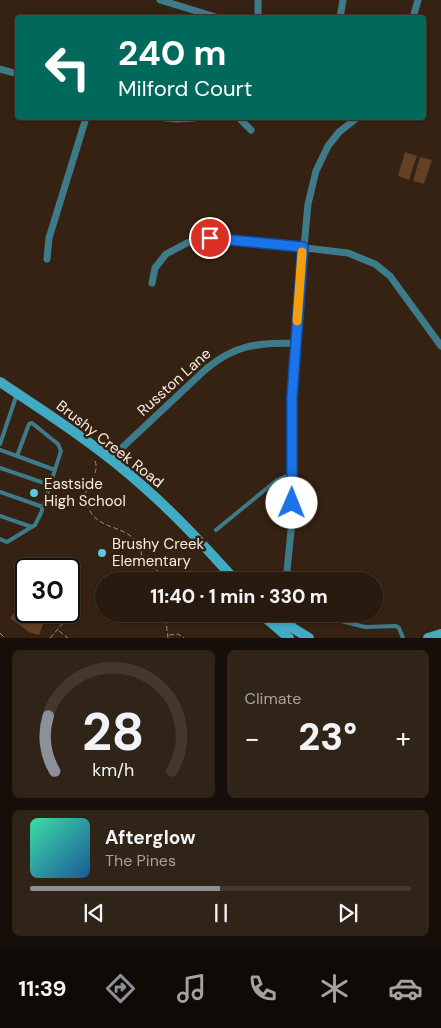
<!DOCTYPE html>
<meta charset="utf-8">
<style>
body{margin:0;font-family:"DM Sans",sans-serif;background:#302317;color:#f1f3f6;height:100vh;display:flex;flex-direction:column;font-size:19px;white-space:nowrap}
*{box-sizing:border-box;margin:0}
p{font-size:16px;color:#a5a19e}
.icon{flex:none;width:28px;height:28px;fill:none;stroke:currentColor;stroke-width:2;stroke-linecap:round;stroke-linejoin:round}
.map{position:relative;height:638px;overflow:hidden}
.drawer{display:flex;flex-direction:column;gap:12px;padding:12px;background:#160e08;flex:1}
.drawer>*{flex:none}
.guide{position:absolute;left:15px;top:15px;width:411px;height:105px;border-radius:5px;box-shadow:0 1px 4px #0004,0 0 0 1px #44382e;background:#00695c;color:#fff;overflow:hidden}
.speed{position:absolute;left:15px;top:558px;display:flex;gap:10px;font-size:25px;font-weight:700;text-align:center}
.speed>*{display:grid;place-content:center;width:65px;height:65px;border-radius:50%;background:#281a0e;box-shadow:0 1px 4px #0004,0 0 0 1px #44382e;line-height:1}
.speed .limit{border:2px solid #111;border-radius:8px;background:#fff;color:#111}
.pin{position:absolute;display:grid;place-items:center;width:42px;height:42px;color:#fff;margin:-21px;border:2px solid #fff;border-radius:50%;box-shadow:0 1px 5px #0007}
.me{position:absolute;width:55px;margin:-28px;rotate:1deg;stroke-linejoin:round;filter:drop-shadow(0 0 4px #0008)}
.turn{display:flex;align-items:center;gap:18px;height:105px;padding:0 20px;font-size:22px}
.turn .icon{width:65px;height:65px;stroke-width:2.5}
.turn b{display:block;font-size:35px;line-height:42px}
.big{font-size:38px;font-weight:800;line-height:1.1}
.drawer .widget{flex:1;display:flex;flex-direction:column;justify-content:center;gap:8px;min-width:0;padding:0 18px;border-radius:8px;background:#302317}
.drawer .dial{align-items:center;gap:0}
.dial svg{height:130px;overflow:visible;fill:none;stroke:#44382e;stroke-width:7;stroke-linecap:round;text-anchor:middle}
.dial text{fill:#f1f3f6;stroke:none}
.song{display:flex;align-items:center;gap:15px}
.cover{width:60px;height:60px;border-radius:8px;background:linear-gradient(135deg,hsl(160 70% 55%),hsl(210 70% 35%))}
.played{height:5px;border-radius:2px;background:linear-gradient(90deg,#8c9099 50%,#44382e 50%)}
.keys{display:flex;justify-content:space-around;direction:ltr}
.heat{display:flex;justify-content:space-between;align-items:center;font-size:28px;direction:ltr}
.drawer .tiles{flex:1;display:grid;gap:12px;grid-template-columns:1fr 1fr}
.widget:last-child{grid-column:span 2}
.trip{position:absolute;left:95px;top:572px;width:288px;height:50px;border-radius:25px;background:#281a0e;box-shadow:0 1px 4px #0004,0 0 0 1px #44382e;font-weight:800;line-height:50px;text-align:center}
.tab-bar{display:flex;height:80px;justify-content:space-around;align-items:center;background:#100a06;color:#a5a19e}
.tab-bar .icon{width:35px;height:35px}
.tab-bar .on{color:#8c9099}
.tab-bar b{font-size:22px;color:#f1f3f6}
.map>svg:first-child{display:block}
.green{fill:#644024}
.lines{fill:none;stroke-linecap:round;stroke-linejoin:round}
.path{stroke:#9b8b7e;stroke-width:1;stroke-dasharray:5 2.5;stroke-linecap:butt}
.lane{stroke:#3e7b8a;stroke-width:4}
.street{stroke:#3e7b8a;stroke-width:7}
.secondary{stroke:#40abc3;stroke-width:10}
.route-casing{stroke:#114b97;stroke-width:12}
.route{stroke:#1a73e8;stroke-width:9}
.slow{stroke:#f59e0b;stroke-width:9}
.poi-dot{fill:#57c9e3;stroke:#352212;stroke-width:2}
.labels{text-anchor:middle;stroke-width:5;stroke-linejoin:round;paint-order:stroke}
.street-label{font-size:15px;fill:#f9ece2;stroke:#352212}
.poi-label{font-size:15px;fill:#f9ece2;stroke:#352212;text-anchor:start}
</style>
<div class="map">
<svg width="441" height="638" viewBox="0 0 441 638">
<rect width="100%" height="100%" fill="#352212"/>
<path class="green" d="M405,152l12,4 -8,24 -11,-4z
M420,157l12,3 -8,24 -11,-3z
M25,598l1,2v11h14l6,5 -7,19 -10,-3 -19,-14z"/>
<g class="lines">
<path class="path" d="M95,461c7,17 -20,25 -5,50 11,20 39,14 49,35 3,6 3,13 4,20h8l8,6 1,9
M163,614v7h3l2,17
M59,631l9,7
M0,633l5,5
M169,635l9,-1 6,4
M50,638l15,-17"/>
<path class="lane" d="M0,444l17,-50
M0,450l17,6 12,-32 3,-1 26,21 3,7 -20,62 -6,12 -28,17 -7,-3
M17,456l38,14
M0,468l50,17
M0,492l43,15
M0,516l32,11
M216,530l61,-50 14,-6
M314,614l51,13 31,-1 3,2 4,10
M292,627l6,-13"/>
<path class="street" d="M160,0l59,18
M258,18v-18
M340,18l3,-18
M413,18l5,-18
M0,69l18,5
M165,118l12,1 17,-1
M239,118l12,12
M47,259l2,-21 37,-120
M152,283l3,-15 11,-14 21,-11 18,-4 58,4 85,10 27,11 15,12 51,70
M110,459l96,-90c30,-25 52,-26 89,-26
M286,581l6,-60v-124l3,-54 13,-139 8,-33 12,-25 11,-14 18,-14"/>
<path class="secondary" d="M0,382c50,33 101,66 145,106 33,29 62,61 91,93
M261,614l28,24
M270,614l39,24
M428,638l13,-4"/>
</g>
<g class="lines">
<defs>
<path id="route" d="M210,238l93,9 -11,150v106"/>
</defs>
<use href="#route" class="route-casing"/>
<use href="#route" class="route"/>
<path class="slow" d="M297,321l5,-69"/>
</g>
<g class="poi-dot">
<circle cx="34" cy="493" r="5"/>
<circle cx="102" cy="553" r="5"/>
</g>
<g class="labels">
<g class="street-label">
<text transform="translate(174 382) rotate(-42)" y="5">Russton Lane</text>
<text transform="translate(110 444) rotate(38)" y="5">Brushy Creek Road</text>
</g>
<g class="poi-label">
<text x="44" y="489">Eastside<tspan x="44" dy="17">High School</tspan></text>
<text x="112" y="549">Brushy Creek<tspan x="112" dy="17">Elementary</tspan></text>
</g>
</g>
</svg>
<div class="speed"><div class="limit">30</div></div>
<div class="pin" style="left:210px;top:238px;background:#d93025"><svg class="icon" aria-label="arrive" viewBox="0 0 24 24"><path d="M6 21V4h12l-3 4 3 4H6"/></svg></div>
<svg class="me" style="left:292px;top:503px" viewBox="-20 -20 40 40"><circle r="19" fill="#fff"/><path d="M0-13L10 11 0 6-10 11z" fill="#1a73e8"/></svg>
<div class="trip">11:40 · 1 min · 330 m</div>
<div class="guide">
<div class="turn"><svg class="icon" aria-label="left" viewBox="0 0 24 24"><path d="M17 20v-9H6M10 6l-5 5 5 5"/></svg><div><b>240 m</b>Milford Court</div></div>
</div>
</div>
<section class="drawer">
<div class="tiles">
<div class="widget dial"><svg viewBox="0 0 100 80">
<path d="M14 69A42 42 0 1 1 86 69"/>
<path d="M14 69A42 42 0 0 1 10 35" stroke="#8c9099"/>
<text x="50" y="56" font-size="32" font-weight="700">28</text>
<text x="50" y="72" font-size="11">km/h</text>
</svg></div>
<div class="widget"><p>Climate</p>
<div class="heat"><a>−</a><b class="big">23°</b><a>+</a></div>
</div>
<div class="widget">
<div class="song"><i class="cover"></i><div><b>Afterglow</b><p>The Pines</p></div></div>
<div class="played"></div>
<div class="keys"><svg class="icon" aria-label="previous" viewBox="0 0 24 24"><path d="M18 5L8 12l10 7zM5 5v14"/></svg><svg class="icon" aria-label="pause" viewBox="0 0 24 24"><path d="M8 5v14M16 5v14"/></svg><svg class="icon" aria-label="next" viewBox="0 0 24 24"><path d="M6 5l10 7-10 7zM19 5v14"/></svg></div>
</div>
</div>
</section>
<nav class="tab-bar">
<b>11:39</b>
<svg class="icon on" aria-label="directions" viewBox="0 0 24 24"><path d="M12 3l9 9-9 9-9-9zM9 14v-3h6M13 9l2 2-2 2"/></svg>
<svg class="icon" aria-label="music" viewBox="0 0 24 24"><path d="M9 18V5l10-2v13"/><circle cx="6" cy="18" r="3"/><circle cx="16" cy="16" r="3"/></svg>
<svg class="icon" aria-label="phone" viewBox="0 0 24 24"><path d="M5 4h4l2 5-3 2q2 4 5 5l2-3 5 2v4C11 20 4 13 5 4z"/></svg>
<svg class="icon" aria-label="climate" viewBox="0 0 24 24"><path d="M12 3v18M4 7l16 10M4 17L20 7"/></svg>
<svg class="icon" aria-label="car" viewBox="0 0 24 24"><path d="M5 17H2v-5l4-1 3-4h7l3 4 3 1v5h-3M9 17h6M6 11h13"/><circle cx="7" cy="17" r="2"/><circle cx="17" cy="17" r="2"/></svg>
</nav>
